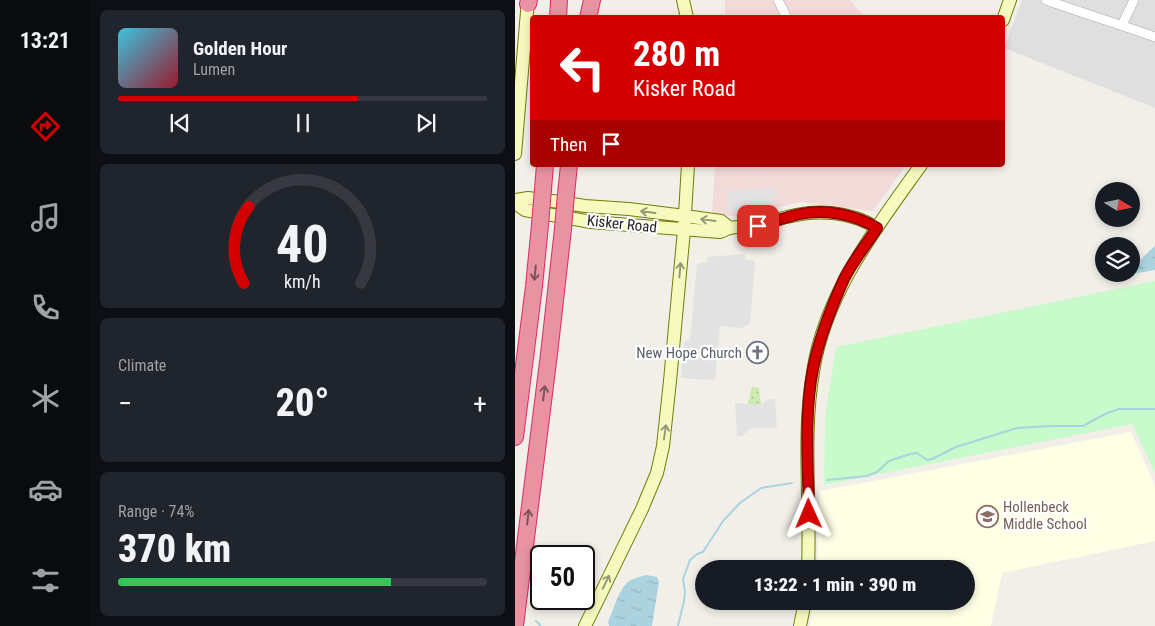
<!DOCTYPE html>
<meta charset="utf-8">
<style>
body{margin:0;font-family:"Roboto Condensed",sans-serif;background:#20242c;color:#f1f3f6;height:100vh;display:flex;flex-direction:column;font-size:19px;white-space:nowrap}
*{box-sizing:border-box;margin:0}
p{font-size:16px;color:#9ea1a6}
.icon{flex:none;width:28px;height:28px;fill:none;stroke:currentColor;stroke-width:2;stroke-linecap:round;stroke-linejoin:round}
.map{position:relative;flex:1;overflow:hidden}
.panel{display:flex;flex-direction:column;gap:10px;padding:10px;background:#0d0f14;width:425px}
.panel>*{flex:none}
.banner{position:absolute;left:15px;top:15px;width:475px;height:152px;border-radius:5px;box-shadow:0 2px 8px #0003;background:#d40000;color:#fff;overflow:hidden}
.needle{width:32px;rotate:100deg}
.controls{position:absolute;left:580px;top:182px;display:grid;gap:10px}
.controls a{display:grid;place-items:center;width:45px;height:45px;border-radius:50%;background:#171b24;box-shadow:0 2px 8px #0003;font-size:25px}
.speed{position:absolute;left:15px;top:545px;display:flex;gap:10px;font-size:25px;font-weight:700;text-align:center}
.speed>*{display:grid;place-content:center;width:65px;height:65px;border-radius:50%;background:#171b24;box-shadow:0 2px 8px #0003;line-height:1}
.speed .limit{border:2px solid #111;border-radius:8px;background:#fff;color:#111}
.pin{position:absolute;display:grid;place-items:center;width:42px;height:42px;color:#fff;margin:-21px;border-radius:10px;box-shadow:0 2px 8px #0006}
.me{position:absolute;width:55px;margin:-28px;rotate:359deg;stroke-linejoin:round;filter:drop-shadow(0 0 4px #0008)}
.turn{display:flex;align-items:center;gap:18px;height:105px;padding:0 20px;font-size:22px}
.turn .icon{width:65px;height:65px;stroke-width:2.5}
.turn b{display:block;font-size:35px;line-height:42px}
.then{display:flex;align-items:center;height:48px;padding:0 20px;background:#0003;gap:10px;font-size:19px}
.big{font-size:38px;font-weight:800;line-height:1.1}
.panel .card{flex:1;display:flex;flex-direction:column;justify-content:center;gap:8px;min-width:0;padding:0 18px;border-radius:8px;background:#20242c}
.panel .dial{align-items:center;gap:0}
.dial svg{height:130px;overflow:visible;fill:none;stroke:#363941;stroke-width:7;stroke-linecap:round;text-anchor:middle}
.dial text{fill:#f1f3f6;stroke:none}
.song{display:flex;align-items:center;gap:15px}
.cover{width:60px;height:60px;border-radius:8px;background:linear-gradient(135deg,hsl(190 70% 55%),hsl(350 70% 35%))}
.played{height:5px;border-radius:2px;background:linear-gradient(90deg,#d40000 65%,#363941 65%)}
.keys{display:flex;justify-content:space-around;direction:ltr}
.heat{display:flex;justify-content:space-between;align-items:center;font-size:28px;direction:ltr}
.charge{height:8px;border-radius:4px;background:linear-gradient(90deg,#34c759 74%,#363941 0)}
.trip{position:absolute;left:180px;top:560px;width:280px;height:50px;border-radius:25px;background:#171b24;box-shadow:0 2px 8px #0003;font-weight:800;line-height:50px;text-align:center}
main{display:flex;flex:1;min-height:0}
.tabs{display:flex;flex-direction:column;width:90px;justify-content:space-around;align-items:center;background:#090b0e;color:#9ea1a6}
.tabs .icon{width:35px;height:35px}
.tabs .active{color:#d40000}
.tabs b{font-size:22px;color:#f1f3f6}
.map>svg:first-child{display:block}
.residential{fill:#e0dfdf}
.commercial{fill:#f2dad9}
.education{fill:#ffffe5}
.grass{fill:url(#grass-dots)}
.park{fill:#c8facc}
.parking{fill:#e2e2e2}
.water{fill:url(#water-ripples)}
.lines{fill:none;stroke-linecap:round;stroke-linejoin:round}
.stream{stroke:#aad3df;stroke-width:2}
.street-casing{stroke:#a9a9a9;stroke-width:10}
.secondary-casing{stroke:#707d05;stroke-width:14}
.highway-casing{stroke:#dc2a67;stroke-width:18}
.street{stroke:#fff;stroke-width:9}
.secondary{stroke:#f7fabf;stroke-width:12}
.highway{stroke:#e892a2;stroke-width:16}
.highway-bridge-casing{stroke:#dc2a67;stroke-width:18;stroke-linecap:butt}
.highway-bridge{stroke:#e892a2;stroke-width:16}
.oneway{stroke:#979978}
.oneway2{stroke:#7b545c}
.route-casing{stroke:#8a0000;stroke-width:12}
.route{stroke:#d40000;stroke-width:9}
.labels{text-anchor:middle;stroke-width:4.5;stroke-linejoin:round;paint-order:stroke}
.street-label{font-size:15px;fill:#222;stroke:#fff}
.worship-label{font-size:15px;fill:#5b616d;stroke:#fff;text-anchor:end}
.education-label{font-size:15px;fill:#785e54;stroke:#fff;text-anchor:start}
</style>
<main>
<nav class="tabs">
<b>13:21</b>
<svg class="icon active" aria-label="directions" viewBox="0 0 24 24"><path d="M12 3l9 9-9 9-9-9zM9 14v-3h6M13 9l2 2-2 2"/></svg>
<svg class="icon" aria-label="music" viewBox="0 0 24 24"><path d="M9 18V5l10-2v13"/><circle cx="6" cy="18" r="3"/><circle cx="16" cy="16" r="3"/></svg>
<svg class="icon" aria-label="phone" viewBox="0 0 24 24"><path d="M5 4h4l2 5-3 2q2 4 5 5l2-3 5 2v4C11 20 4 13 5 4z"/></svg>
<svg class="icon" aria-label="climate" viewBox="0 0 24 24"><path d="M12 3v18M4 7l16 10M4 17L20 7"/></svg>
<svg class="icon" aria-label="car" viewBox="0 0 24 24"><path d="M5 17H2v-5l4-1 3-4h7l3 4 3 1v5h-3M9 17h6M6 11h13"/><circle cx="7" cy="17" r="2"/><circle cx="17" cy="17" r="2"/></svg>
<svg class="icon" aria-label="filters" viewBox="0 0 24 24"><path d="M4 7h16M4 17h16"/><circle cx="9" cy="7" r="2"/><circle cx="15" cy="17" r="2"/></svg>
</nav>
<section class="panel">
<div class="card">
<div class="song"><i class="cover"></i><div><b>Golden Hour</b><p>Lumen</p></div></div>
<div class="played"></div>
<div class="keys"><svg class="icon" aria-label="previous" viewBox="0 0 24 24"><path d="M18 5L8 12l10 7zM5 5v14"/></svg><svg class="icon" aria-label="pause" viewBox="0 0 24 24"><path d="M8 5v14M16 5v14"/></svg><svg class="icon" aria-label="next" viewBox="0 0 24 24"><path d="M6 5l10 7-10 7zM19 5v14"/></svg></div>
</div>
<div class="card dial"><svg viewBox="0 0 100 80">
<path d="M14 69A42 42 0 1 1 86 69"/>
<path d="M14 69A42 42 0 0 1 17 22" stroke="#d40000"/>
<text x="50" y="56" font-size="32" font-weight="700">40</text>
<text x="50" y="72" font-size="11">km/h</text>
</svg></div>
<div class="card"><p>Climate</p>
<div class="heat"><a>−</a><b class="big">20°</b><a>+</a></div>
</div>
<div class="card"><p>Range · 74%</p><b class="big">370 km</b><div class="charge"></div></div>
</section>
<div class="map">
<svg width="640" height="626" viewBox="0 0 640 626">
<defs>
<pattern id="grass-dots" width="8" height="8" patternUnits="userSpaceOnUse" patternTransform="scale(1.25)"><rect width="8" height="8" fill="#cdebb0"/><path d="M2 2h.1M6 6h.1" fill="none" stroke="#b0c997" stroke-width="1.8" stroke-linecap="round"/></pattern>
<pattern id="water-ripples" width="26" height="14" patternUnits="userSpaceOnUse" patternTransform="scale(1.25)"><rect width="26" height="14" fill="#aad3df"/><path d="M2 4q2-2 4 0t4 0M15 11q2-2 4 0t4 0" fill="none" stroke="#92b5bf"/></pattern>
</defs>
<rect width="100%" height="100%" fill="#f2efe9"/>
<path class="residential" d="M507,0h133v108l-151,-60z"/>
<path class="commercial" d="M210,0h48l9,17h-57z
M268,0h67l15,17h-72l-6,-9z
M200,165h191l-33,46 -74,-9 -55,15 -32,-3z"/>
<path class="education" d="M616,432l24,54v55l-153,32 -11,53h-181l3,-25h153v-32h-149l3,-78z"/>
<path class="grass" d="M239,387l5,1 2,16 -12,1 -1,-2 3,-14z"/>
<path class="park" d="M640,281v192l-23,-49 -308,61 1,-68 11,-70z"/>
<path class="parking" d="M205,165h49v2l-45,2z
M260,188l1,15 -20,1v5l-28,2v-20z
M230,254v5l10,2 -5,62 -8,5 -22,-2 -5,54 -34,-2 3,-37h6l7,-77 10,-2v-5z
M255,399h5l2,29h-26l-9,8h-5l-2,-33h6l8,2 12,-1z"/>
<path class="water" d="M640,246v24l-28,5 4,-1v-4l13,-14z
M132,575l10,2 2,5 -7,44h-43l-1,-4c5,-11 11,-33 20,-40 6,-4 13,-6 19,-7z"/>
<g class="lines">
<path class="stream" d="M312,480l40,-4 10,-4 12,-11 21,-7 7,-1 10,7 5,-1 24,-12 61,-19 33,-2h33l24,-13 12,-4h36
M21,621l5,5
M163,626l6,-25 1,-9 -2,-13 7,-19 7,-6 6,-2 20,-31 17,-18 21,-15 31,-5"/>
<defs>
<path id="street" d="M263,0l9,18
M531,0c36,13 73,24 109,37
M607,25l12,-25"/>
<path id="secondary" d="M168,0l4,18
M488,20l7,-20
M0,154l13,-154
M0,200l13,-2 32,4 25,4 44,3 56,7 36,5 9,7
M0,203l10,7 66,12 129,10c4,-1 7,-4 11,-4 9,-2 18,-1 27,-2 10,-2 19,-7 29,-9 30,-8 63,-6 90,11
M293,569c3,-66 -6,-132 5,-197 12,-79 63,-144 108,-207
M70,626l57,-117 15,-36 6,-27 7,-65 14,-151 4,-65
M285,626l5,-25"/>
<path id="highway" d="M13,4l1,-4
M43,18l1,-18
M73,18l4,-18
M28,189l2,-24
M51,194l3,-29
M0,437l19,-151 6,-61
M0,626l34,-272 14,-125"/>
</defs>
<use href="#street" class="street-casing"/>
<use href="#secondary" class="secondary-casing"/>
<use href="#highway" class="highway-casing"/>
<use href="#street" class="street"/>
<use href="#secondary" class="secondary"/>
<use href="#highway" class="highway"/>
<defs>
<path id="highway-bridge" d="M25,225l3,-36
M48,229l3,-35"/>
</defs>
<use href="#highway-bridge" class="highway-bridge-casing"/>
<use href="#highway-bridge" class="highway-bridge"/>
</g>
<defs><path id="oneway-shaft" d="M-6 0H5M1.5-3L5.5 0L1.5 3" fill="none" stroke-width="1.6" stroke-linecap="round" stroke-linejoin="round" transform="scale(1.25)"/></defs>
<g class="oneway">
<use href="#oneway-shaft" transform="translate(133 212) rotate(-173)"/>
<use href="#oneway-shaft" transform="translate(193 220) rotate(-172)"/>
<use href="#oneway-shaft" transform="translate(165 270) rotate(-85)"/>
<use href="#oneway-shaft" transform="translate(150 432) rotate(-82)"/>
<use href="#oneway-shaft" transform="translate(91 582) rotate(-64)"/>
</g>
<g class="oneway2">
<use href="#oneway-shaft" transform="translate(20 273) rotate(96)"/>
<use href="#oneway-shaft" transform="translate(29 393) rotate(-83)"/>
<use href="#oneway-shaft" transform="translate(13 517) rotate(-83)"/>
</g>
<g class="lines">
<defs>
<path id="route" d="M243,226c14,-4 28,-9 42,-12 26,-5 54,0 77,14 -11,17 -24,33 -33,51 -13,29 -25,59 -31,90 -9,45 -5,99 -4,145"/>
</defs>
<use href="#route" class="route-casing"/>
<use href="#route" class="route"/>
</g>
<defs>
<symbol id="church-ring" viewBox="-11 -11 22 22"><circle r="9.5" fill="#fff" stroke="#6b7280" stroke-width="1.5"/><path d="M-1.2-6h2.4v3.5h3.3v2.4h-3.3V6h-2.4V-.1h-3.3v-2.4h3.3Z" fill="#6b7280"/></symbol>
<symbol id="school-ring" viewBox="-11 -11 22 22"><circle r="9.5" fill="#fff" stroke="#8d6e63" stroke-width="1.5"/><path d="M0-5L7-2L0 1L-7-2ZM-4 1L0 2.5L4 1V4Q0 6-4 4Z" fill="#8d6e63"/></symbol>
</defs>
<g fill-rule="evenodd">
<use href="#church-ring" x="230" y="340" width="25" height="25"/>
<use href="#school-ring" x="460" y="504" width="25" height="25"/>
</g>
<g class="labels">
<g class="street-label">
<text transform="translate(107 224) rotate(6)" y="5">Kisker Road</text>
</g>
<g class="worship-label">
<text x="227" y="358">New Hope Church</text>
</g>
<g class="education-label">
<text x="488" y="512">Hollenbeck<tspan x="488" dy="17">Middle School</tspan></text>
</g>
</g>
</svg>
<div class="controls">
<a><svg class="needle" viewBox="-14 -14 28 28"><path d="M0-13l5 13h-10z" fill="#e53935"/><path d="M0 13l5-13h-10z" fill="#9ea1a6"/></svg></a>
<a><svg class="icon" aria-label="layers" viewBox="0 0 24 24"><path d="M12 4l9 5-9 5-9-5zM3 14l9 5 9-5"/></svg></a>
</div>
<div class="speed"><div class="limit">50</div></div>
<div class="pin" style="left:243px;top:226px;background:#d93025"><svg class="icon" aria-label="arrive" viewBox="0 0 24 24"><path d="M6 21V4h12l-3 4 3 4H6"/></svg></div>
<svg class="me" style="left:294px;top:514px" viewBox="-20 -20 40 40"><path d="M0-17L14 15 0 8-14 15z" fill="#d40000" stroke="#fff" stroke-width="4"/></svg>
<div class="trip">13:22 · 1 min · 390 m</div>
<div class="banner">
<div class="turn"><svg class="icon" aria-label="left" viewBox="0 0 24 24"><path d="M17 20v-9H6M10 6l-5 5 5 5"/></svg><div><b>280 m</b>Kisker Road</div></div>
<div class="then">Then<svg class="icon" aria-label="arrive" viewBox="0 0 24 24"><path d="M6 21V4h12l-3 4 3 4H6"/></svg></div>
</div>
</div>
</main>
